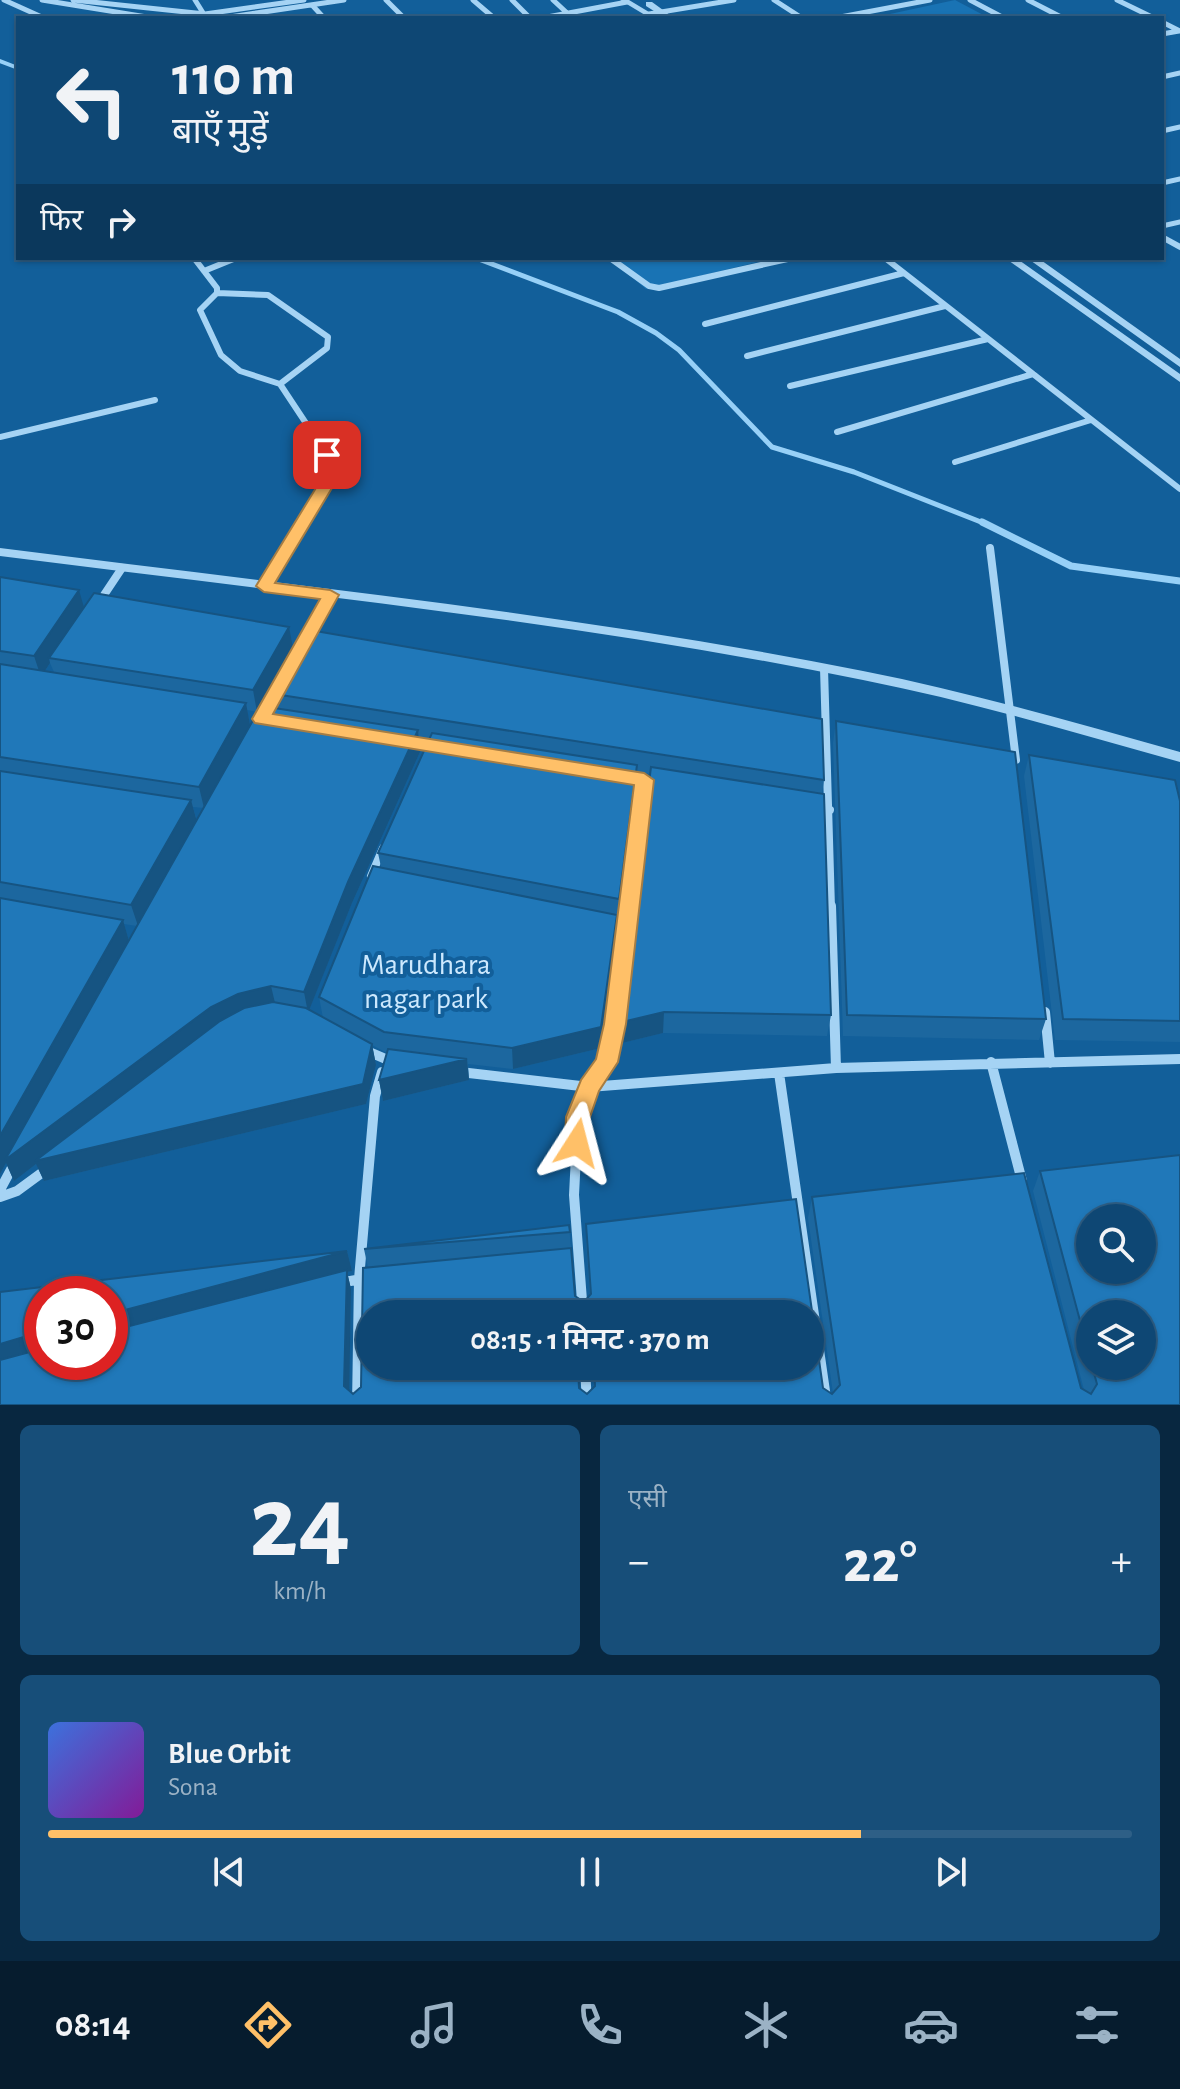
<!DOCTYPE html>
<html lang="hi">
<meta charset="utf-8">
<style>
body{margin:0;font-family:"Alegreya Sans","Noto Sans Devanagari",sans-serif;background:#174e79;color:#f1f3f6;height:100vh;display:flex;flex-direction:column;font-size:30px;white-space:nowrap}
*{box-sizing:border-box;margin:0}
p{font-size:26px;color:#9bb2c5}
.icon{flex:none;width:44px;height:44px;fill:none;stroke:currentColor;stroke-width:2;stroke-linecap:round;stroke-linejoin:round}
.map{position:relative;height:1405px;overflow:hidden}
.sheet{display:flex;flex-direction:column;gap:20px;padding:20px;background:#082740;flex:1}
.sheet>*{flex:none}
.banner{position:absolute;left:16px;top:16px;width:1148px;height:244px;border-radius:0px;box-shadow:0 2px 6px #0004,0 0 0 2px #2e5f86;background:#0e4774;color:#f1f3f6;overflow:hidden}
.tools{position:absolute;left:1076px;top:1204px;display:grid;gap:16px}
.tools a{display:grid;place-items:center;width:80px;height:80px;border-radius:50%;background:#0e4774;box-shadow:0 2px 6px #0004,0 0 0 2px #2e5f86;font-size:40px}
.speed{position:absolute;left:24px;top:1276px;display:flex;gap:16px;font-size:40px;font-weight:700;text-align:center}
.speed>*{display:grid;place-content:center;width:104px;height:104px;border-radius:50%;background:#0e4774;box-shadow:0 2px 6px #0004,0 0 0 2px #2e5f86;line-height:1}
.speed .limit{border:12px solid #d22;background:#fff;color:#111}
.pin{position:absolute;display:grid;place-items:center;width:68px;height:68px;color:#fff;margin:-34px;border-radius:16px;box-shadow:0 4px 12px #0006}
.me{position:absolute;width:88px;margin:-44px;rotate:9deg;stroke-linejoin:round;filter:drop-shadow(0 0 6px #0008)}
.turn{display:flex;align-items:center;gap:28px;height:168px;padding:0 24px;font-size:36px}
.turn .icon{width:104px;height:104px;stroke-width:2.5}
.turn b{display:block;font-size:56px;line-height:68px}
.then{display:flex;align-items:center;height:76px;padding:0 24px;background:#0003;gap:16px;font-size:30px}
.big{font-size:60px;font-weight:600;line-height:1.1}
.sheet .card{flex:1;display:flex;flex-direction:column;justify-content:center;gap:12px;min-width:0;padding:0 28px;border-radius:12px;background:#174e79}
.sheet .dial{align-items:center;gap:0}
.dial b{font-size:104px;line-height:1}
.song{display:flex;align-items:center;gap:24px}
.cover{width:96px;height:96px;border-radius:12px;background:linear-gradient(135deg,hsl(220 70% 55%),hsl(290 70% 35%))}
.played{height:8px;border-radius:4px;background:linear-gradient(90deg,#ffc068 75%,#2e5f86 75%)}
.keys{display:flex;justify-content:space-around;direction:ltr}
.heat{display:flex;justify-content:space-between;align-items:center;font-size:44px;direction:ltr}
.sheet .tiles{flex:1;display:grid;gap:20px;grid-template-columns:1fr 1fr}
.card:last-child{grid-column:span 2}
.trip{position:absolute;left:356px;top:1300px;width:468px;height:80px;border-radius:40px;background:#0e4774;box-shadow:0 2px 6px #0004,0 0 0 2px #2e5f86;font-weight:600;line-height:80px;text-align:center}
.menu{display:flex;height:128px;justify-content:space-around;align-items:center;background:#061c2e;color:#9bb2c5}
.menu .icon{width:56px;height:56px}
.menu .selected{color:#ffc068}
.menu b{font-size:36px;color:#f1f3f6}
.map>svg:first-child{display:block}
.green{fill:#1973b4}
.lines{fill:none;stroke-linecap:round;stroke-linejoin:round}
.stream-far2{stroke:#97d0f7;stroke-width:4}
.stream-far1{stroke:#97d0f7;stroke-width:5}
.stream{stroke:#97d0f7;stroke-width:7}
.minor-far3{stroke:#a5d3f4;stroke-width:5}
.minor-far2{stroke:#a5d3f4;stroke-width:6}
.minor-far1{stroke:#a5d3f4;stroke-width:8}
.minor{stroke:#a5d3f4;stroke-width:10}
.tertiary{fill:#a5d3f4;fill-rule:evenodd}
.wall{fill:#1c679f;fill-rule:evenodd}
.shaded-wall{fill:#165482}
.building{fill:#2078b9;stroke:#165482;stroke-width:2;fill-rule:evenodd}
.route{fill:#ffc068;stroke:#a67d44;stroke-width:2}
.labels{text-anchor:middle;stroke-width:8;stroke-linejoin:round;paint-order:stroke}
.park-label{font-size:30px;fill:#cde9fe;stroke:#125f9a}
</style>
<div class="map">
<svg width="1180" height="1405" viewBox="0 0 1180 1405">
<rect width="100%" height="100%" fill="#125f9a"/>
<path class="green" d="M955,0l34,18h-92l-7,-4z
M609,258h165l-128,31z"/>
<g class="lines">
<path class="stream-far2" d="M0,61l18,7"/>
<path class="stream-far1" d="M476,258l142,54 38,21 23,17 93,97 82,25 132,52"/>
<path class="stream" d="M982,522l89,44 109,15"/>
<path class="minor-far3" d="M4,0l40,18
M42,0l111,18
M73,0l132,14 99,-14
M195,0l10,16
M386,0l18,18
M473,0l21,18
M512,0l18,18
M553,0l13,12
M774,0l28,18
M970,0l34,18
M1028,0l35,18
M1117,0l37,18
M312,5l12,13
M649,14l85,-14
M223,18l121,-18
M542,18l85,-16
M835,18l95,-18
M1162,22l18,9
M1162,34l17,-3
M1162,77l18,-4
M1162,131l18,-4
M1162,183l18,-4
M1162,226l18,-4"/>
<path class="minor-far2" d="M1162,237l18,10
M194,258l23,30v5l-17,17 21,45 19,16 40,13 47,71v28l-25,41
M610,258l39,28 10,2 133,-30
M885,258l295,231
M204,271l32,-13
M217,293l51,2 60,42 -1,11 -47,36
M705,324l199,-51
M747,356l198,-50
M790,386l198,-47
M837,432l196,-58
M0,437l155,-37
M955,462l136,-42"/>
<path class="minor-far1" d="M990,548l26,212
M264,586l39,-64
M100,601l22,-33
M305,640l25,-45
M824,668l7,240
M629,778l30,4
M815,807l15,3
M371,876l12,-28
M629,908l15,-128"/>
<path class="minor" d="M831,906l5,162
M1045,1012l5,51
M367,1051l28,12
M991,1062l31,119
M460,1072l129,15 247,-19 344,-9
M779,1073l48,332
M0,1190l15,-28
M0,1197l17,-6 30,-22
M339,1283l34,-6
M583,1314l-9,-119 4,-78 11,-30 18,-25 22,-156
M585,1366l2,39
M357,1405l2,-126 16,-183 7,-24"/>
<path class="tertiary" d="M620,0h9l30,18h-9z
M646,2h6l22,16h-9l-19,-12z
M1005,258h11l164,116v8z
M1027,258h11l142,101v8z
M0,548c288,37 578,66 863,123 107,21 212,52 317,81v10c-105,-29 -210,-61 -317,-82 -284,-58 -575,-87 -863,-124z"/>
</g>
<path class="wall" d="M0,577l84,31 205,19 -28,79 10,1 -3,-14 556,87 -2,14 9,221 -4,21 -164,-3 -45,11v-21l32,-249 -13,-2 -1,14 -17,134h-2v16l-16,112 -88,21 -45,-5 1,16 -86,21 -4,-21 8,-27 -15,-8 4,20 -10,39 -322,77 -8,-17 -22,17 -8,-18 -6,11zM50,663l4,9 -9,-1zM247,710l10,2 -7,13zM418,737l11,2 -51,114 3,14 -62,130 4,21 -14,-8 43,-107 68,-151zM193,807l11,1 -7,13zM124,924l13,2 -8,15z
M836,721l210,298 -7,21 -196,-4 -10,-293z
M1029,755l151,46v241l-125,-2 -31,-264z
M1180,1155v250h-1180v-113l347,-41 5,20 -5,1 4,17 -2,102 4,3 8,-7 2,-119h5l-4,-19 205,-24 6,71 9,6 6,-6 -4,-52v-20l210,-25 27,189 9,6 1,-1 -25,-175 4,-21 212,-24 57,215 3,2 -51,-199 7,-20zM1090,1218h52v52h-52zM42,1294h68v68h-68zM370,1314h440v52h-217l1,21 -7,7 -8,-6 -1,-22h-208zM1090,1314h52v52h-52z"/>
<path class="shaded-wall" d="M79,590l6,21 -36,47 1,5 -9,14 -7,-21z
M289,627l4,21 -36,64 -4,-22z
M246,703l4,22 -46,83 -5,-21z
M418,730l2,22 -68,151 -44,110 -4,-21 44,-110z
M637,765l-1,21 -17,134v-21z
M191,800l6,22 -59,104 -7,-21z
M617,915v21l-16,112 -88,21 -1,-21z
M123,920l6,21 82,66 27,-13 33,-8 5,21 96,37 4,21 -10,39 -322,77 -8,-17 -22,17 -8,-18 -6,11v-38z
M664,1012l-1,21 -45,11v-21z
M467,1059l2,21 -86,21 -4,-21z
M347,1251l5,20 -5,1 4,17 -2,116 -239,-69v-22z
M30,1335l10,19 -40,12v-22z"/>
<path class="building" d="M0,577l79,13 -45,66 -34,-5z
M94,593l195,34 -36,63 -204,-32z
M304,629l518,90 2,61 -556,-87z
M0,664l246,39 -47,84 -199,-30z
M261,706l157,24 -70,152 -44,110 -33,-6 -33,8 -27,13 -206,153z
M836,721l179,31 31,267 -199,-4z
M432,733l205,32 -18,134 -241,-46z
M1029,755l146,25 5,21v220l-117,-2z
M651,767l173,27 7,221 -167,-3 -46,11z
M0,771l191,29 -60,105 -131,-23z
M373,866l244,49 -16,112 -89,21 -128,-16 -65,-35z
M0,898l123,22 -123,216z
M273,1002l33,6 66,36 -9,40 -328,77 185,-140 24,-13z
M388,1049l79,10 -88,21z
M1180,1155v250h-1180v-45l34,-9 6,-9 -10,-7 -30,9v-52l347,-41 -237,63v-20h-68v68h68v-31l237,-61 -3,116 9,8 8,-7 2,-119 208,-20 4,48 9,6 7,-8 -5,-70 210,-25 27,189 9,6 8,-9 -28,-188 212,-24 57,215 10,6 6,-10 -5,-18h50v-52h-52v44l-50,-187zM1090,1218h52v52h-52zM370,1314h440v52h-216l1,20 -8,8 -8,-6 -1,-22h-208z
M569,1225l1,7 -206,17z"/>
<path class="route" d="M322,452l13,3v28l-60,100 55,7 9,5 -66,119 371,59 10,7 -28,244 -8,38 -19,29 -9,26 -5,33 -8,4 -9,-4 -3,-7 1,-26 15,-37 15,-21 8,-35 30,-239 -379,-62 -3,-4 68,-120 -56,-7 -8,-6 63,-103z"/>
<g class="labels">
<g class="park-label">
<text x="426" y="974">Marudhara<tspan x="426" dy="34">nagar park</tspan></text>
</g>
</g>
</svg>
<div class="tools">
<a><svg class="icon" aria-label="search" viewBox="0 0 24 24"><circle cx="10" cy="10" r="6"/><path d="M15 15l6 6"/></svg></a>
<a><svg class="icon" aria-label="layers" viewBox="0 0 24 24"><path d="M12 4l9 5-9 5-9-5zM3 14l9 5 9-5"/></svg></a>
</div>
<div class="speed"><div class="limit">30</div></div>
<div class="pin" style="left:327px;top:455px;background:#d93025"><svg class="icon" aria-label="arrive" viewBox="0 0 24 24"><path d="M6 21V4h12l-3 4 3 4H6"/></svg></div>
<svg class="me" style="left:577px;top:1143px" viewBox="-20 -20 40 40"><path d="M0-17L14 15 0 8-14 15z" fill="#ffc068" stroke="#fff" stroke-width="4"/></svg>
<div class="trip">08:15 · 1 मिनट · 370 m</div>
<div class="banner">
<div class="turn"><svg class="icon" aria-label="left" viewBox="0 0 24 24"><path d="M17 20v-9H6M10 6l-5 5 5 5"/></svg><div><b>110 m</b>बाएँ मुड़ें</div></div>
<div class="then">फिर<svg class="icon" aria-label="right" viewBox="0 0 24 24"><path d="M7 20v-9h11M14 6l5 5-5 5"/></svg></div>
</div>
</div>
<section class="sheet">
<div class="tiles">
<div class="card dial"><b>24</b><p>km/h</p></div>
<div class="card"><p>एसी</p>
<div class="heat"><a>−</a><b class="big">22°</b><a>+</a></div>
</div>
<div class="card">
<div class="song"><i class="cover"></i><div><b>Blue Orbit</b><p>Sona</p></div></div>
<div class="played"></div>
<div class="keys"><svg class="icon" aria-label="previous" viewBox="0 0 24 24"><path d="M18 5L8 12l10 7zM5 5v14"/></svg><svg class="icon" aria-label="pause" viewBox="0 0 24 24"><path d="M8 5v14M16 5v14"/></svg><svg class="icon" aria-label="next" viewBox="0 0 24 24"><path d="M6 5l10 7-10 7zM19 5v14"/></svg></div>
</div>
</div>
</section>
<nav class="menu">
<b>08:14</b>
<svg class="icon selected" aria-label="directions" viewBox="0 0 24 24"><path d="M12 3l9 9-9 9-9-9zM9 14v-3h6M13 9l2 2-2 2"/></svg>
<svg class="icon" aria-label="music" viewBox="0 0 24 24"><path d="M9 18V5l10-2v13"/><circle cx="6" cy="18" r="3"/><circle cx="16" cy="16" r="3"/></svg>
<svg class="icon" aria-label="phone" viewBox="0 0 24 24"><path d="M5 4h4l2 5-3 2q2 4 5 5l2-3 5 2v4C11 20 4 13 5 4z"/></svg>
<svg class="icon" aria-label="climate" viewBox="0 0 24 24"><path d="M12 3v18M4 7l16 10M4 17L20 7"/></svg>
<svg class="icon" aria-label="car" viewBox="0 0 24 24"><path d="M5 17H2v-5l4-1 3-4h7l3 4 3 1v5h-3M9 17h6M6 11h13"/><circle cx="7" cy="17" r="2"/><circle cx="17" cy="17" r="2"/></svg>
<svg class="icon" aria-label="filters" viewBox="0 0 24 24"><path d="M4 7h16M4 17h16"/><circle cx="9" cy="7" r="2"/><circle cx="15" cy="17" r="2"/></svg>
</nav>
